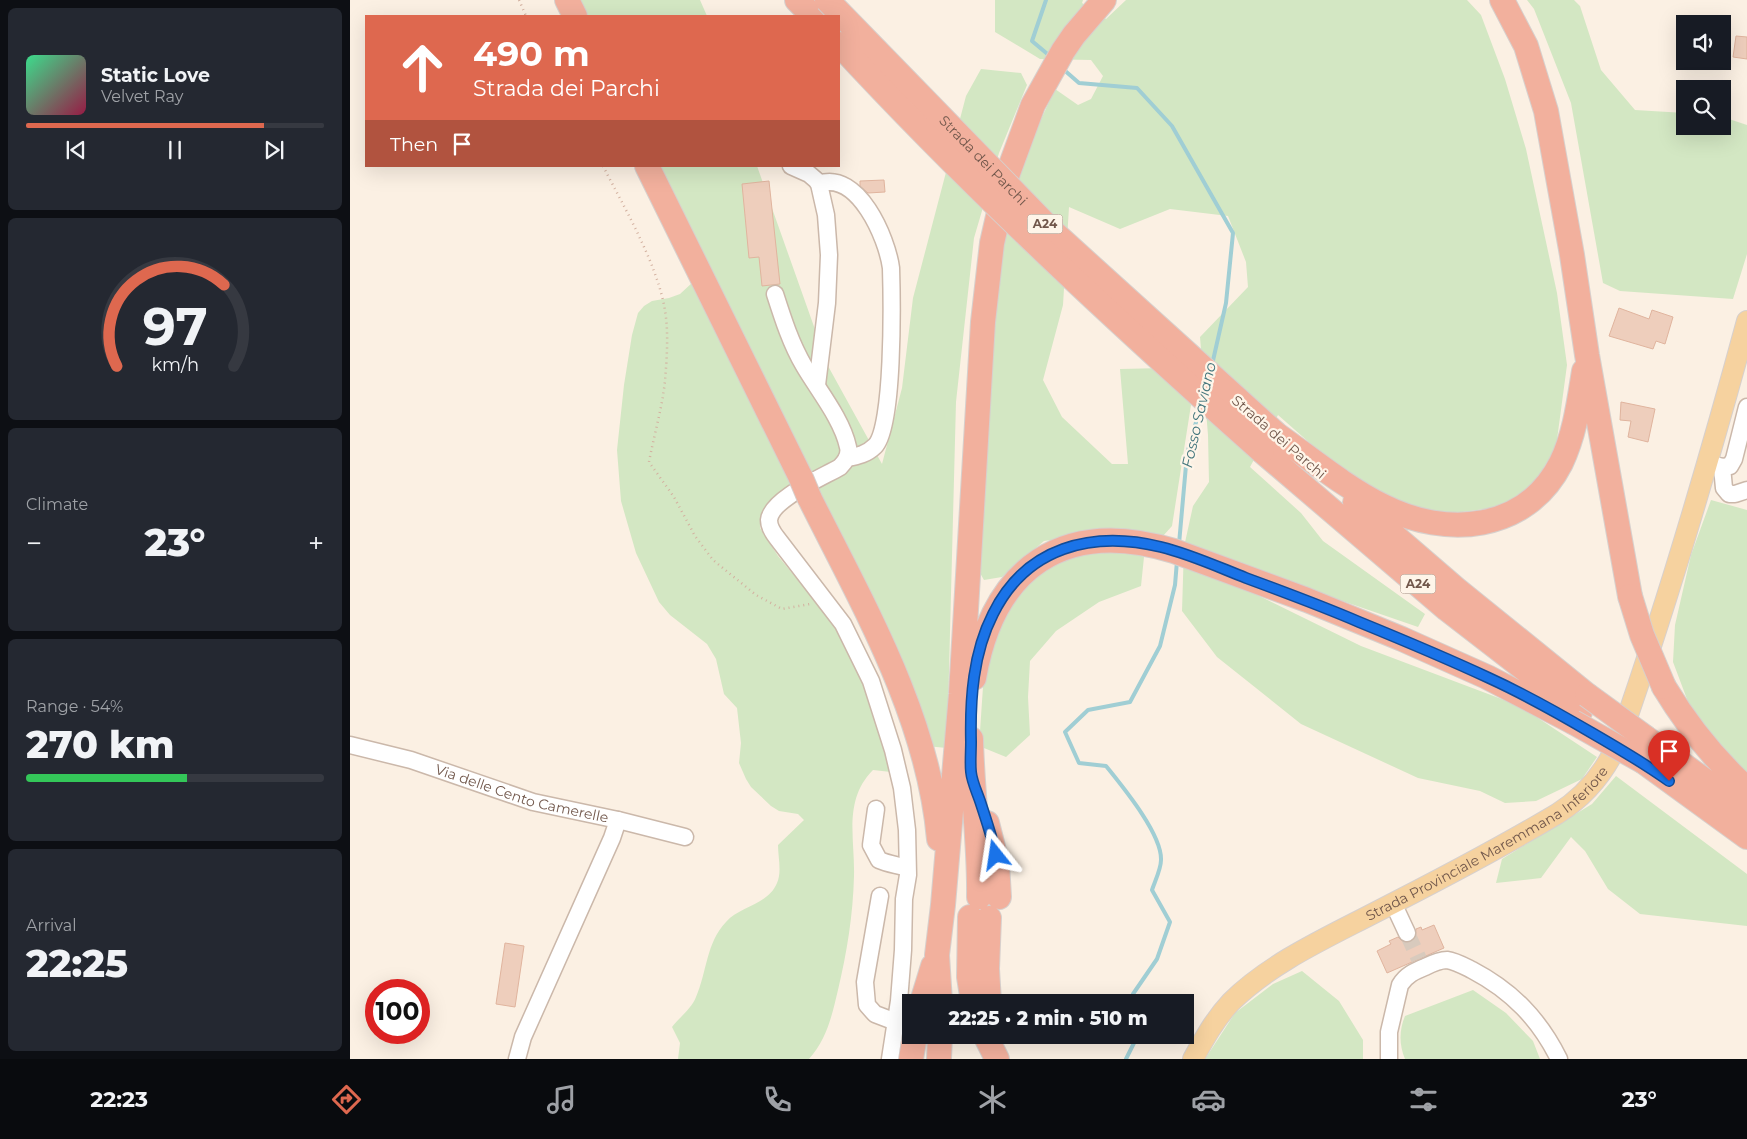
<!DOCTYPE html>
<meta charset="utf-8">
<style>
body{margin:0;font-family:Montserrat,sans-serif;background:#242831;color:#f1f3f6;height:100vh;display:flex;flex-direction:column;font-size:19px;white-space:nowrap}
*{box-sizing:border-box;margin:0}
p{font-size:16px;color:#9ea1a6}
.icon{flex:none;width:28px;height:28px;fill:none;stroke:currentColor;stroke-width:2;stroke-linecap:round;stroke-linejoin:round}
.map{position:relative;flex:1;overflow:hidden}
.drawer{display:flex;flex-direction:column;gap:8px;padding:8px;background:#0d0f14;width:350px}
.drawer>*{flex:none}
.banner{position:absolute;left:15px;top:15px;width:475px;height:152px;border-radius:0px;box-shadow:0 5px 20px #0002;background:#de684f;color:#fff;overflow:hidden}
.tools{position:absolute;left:1326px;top:15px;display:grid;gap:10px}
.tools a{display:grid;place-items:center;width:55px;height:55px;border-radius:0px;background:#171b24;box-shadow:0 5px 20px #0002;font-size:25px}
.speed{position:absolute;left:15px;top:979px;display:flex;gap:10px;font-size:25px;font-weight:700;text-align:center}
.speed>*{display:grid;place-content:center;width:65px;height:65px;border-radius:50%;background:#171b24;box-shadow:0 5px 20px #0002;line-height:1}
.speed .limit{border:8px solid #d22;background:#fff;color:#111}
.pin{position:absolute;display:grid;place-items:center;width:42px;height:42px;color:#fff;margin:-51px -21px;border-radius:50% 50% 50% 0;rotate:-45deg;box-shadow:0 0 5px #0007}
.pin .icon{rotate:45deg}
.me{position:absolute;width:55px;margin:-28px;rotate:345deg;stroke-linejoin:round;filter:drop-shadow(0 0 4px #0008)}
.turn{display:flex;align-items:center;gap:18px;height:105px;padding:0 25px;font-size:22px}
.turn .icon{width:65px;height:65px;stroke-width:2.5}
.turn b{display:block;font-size:35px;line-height:42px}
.then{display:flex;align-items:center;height:48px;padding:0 25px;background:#0003;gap:10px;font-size:19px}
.big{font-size:38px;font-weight:800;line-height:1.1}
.drawer .tile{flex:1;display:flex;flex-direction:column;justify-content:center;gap:8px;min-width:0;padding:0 18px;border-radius:8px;background:#242831}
.drawer .dial{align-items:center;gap:0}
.dial svg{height:130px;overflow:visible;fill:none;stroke:#363941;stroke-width:7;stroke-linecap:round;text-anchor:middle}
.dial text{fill:#f1f3f6;stroke:none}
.song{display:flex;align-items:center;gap:15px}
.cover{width:60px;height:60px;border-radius:8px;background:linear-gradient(135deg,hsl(150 70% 55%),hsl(340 70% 35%))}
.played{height:5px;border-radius:2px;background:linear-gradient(90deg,#de684f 80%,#363941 80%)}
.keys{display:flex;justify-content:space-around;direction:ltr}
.heat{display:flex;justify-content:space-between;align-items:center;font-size:28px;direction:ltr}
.charge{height:8px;border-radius:4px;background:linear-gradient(90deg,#34c759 54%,#363941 0)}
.trip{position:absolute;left:552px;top:994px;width:292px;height:50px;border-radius:0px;background:#171b24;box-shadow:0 5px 20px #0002;font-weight:800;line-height:50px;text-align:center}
.tab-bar{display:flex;height:80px;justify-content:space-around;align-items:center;background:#090b0e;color:#9ea1a6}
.tab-bar .icon{width:35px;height:35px}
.tab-bar .current{color:#de684f}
.tab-bar b{font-size:22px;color:#f1f3f6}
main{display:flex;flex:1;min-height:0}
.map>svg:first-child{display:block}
.green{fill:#d3e7c3}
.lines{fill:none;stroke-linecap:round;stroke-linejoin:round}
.stream{stroke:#a0ced4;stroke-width:4}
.building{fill:#eecebc;stroke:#e0b49e}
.minor-tunnel{stroke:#d8cabd;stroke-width:16;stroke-dasharray:16 8;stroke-linecap:butt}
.minor-casing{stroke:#cbb8aa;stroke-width:19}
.major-casing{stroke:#d7d0cd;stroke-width:22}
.highway-casing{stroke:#d7d0cd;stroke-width:26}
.path{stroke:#d3b1a0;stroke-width:2.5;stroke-dasharray:1 4;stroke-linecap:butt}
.minor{stroke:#fff;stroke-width:16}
.major{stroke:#f6d29f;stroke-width:20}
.highway{stroke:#f2b09d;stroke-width:24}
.highway-bridge-casing{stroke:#d7d0cd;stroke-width:26;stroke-linecap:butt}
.highway-bridge{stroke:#f2b09d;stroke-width:24}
.route-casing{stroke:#114b97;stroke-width:12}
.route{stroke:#1a73e8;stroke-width:9}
.labels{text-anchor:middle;stroke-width:4.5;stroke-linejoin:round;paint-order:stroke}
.shield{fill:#fef5e9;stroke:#9b867a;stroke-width:1}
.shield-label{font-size:12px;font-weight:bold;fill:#71574b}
.street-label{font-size:14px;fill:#71574b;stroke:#fef5e9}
.water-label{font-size:15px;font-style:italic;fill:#43767d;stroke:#fef5e9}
</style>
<main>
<section class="drawer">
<div class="tile">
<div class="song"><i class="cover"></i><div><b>Static Love</b><p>Velvet Ray</p></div></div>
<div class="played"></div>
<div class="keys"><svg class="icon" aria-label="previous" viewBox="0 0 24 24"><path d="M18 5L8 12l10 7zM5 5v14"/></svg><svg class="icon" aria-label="pause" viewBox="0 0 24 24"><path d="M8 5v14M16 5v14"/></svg><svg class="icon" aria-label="next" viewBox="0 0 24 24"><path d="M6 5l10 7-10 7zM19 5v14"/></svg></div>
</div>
<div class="tile dial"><svg viewBox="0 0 100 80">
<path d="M14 69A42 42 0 1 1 86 69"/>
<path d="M14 69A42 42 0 0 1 80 19" stroke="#de684f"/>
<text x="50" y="56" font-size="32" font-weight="700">97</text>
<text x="50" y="72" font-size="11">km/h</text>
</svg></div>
<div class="tile"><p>Climate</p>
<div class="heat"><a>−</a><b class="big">23°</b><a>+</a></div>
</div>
<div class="tile"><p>Range · 54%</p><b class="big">270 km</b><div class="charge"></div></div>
<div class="tile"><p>Arrival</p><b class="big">22:25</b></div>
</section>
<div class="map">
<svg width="1397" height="1059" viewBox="0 0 1397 1059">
<rect width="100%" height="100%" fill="#fbf0e3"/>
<path class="green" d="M229,0h121l7,16h-120z
M645,0h88l-1,3 24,16 20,-19h341l14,15 24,64 21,70 31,144 10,72 -11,82 -21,35 -16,16 -27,10 -52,7 -65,-19 -47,-37 -50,-44 -28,52 51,46 22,28 102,73 -7,13 -183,-63 -6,17 132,65 159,60 77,51 -15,22 -46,22 -31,2 -25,-12 -62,-13 -117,-54 -84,-67 -35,-46 2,-64 9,-41 16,-24 -1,-47 -8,-98 48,-50 -2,-25 -18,-46 -58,-7 -50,20 -51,-22 -6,98 -20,75 19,37 50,47h16l-8,-95 44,-1 27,37 -19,121 -9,10 -69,-2 -50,7 -42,36 -18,3 -8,-14 25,-323 25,-91 29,-63 23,16 13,-6 12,-23 -12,-16 -51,-1 -45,-27z
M1177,0h47l6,6 21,64 34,40 50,3v13h37l1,-9 24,8v129l-14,45 -113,-8 -17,-8 -32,-180 -37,-94z
M631,69l40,4 6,12 -28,68 -25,85 -18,164 -9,346 -21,-2 -156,-341 -72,-164 -38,-75h97l71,200 54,98 20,-76 11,-90 53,-202z
M343,282l100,204c-23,13 -30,14 -33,42l18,28 57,69 41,85 15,62 -18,-2c-30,30 -18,69 -19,106 -1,39 -7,76 -16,114 -6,25 -11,49 -29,69h-131l2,-16 -8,-16c7,-9 20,-19 24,-30 11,-25 10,-54 30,-75 14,-16 42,-17 51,-39 5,-11 1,-26 1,-38l26,-25 -6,-6 -19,-3 -8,-5 -20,-19 -5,-8 -7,-16 2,-20 -4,-35 -13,-14 -8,-35 -9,-15 -37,-29 -11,-13 -23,-49 -15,-52 -4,-51 7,-65 8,-50 6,-22 6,-7 8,-5 17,-3 11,-4z
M1361,500l36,10v266l-54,-61 -20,-53 2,-37 16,-70z
M771,549l23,8 -3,29 -42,16 -43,29 -26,30 -2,36 2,38 -24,22 -27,-11 6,-89 35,-70 38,-32z
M1266,776l131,98v52l-107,-12 -32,-25 -23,-38 -14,-14 -30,41 -45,5 6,-24 90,-55z
M952,971l37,30 24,39v19h-158l30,-46 38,-29z
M1123,990l33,23 27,28 7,18h-135c-6,-14 -6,-29 0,-43z"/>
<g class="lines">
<path class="stream" d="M696,0l-14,41 19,16
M713,69l16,14 58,5 35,38 61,107 -7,70 -14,62
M829,544l8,-90 13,-46
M784,1002l-1,-8 24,-35 13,-37 -18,-32c3,-9 9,-21 9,-30 1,-26 -39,-74 -55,-94l-27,-3 -14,-31 23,-22 42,-8 30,-56 15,-61 2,-24
M776,1059l12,-24"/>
</g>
<path class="building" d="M1386,36l11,1v22l-14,-2z
M534,180l1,12 -17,1 -8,-7v-5z
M419,181l11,103 -18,2 -3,-29 -10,1 -7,-74z
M1269,308l30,11 3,-9 21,7 -8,27 -9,-3 -3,8 -44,-13z
M1271,402l34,7 -7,33 -20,-5 3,-16 -11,-1z
M1084,925l10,23 -57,25 -10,-22 14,-7 -2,-3 9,-4 4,4 9,1 4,-4 1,-9 5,-2 1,3z
M155,943l19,3 -9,61 -19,-3z"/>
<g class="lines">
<path class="minor-tunnel" d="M1057,933l12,26"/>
<defs>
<g id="minor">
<path d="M441,166l18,8 7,6 3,4 7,31 3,40 -2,48 -10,82"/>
<path d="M469,184c39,-14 68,54 72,84 1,32 3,159 -16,178 -8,8 -17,10 -28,12"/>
<path d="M425,294c8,25 16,50 29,72 14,24 38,53 44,81 2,8 -2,14 -8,20 -17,10 -69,32 -71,53 0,7 4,13 8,18l66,86 28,57 22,69 9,38 5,42 1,45 -4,24 -1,51 -4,51 -9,58"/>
<path d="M1362,464l10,3 2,21 5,6h6l12,-4"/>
<path d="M1372,467l8,-1 4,-7 13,-52"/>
<path id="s1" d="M0,745l61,15 122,42 85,18 -6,18 -89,199 -6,22"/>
<path d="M526,809l-5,36 8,15c9,4 19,5 28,8"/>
<path d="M268,820l67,17"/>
<path d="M530,896l-15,86 2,23 8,9 21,8"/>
<path d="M1043,903l14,30"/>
<path d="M1039,1059v-27l11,-47c6,-10 15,-14 25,-18 6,-3 14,-7 22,-7 8,1 17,6 25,10 40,21 67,49 87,89"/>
</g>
<g id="major">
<path id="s2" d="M843,1059c11,-20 22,-40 38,-57 39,-39 97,-65 145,-90 61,-31 122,-63 181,-98 30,-19 50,-44 63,-76 48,-137 89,-277 127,-417"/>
</g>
<path id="highway" d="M217,0l8,16
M447,0l16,16
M1152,0l24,46 20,65 26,144 15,100 43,241
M297,166l154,312
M926,434c34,24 70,54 107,72 63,32 143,26 178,-43 14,-29 18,-61 23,-92
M912,451l185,158 133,103
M459,497c54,108 119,219 130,342
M1005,502l101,87 131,106
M624,678c19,-110 89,-161 200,-127l133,49 95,39 85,38 86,45
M1314,687c23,38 50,72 83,102
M1296,738l101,73
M621,739c1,53 9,105 8,158
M1294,762l103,75
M637,823l10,40 2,34
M620,917l-1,60 4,25
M639,918l-2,51 2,33
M572,1002l11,-36
M590,1002l-3,-47 6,-50 18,-211 22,-372 9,-79 16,-70 25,-68 30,-54 11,-16 30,-35
M635,1035l12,24
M561,1059l4,-24
M589,1059l1,-24"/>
</defs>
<use href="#minor" class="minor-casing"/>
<use href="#major" class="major-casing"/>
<use href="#highway" class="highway-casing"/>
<path class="path" d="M169,0l7,16
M253,166c21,41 52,94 61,139 5,24 3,51 1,76 -3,28 -11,54 -16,81l25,35 21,39 18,24 43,35 26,14 28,-5"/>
<use href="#minor" class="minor"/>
<use href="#major" class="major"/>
<use href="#highway" class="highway"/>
<defs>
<g id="highway-bridge">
<path id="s3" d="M477,0l227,233 222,201"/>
<path d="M489,44c133,144 277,277 423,407"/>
<path d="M451,478l8,19"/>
<path d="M1280,596l12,39 22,52"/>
<path d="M1237,695l59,43"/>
<path d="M1223,722l71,40"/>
</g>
</defs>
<use href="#highway-bridge" class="highway-bridge-casing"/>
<use href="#highway-bridge" class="highway-bridge"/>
</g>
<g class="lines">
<defs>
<path id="route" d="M646,855c-4,-18 -10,-36 -16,-54 -3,-9 -8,-19 -9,-29 -1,-9 0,-20 0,-30 -1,-43 2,-89 22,-128 33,-67 99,-84 168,-67 29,7 57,20 85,31 38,14 76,28 113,44 44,18 87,36 130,56 35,16 69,35 103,55 26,15 52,30 77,48"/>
</defs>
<use href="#route" class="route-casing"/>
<use href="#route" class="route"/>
</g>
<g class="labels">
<g class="shield">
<rect x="677.5" y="214.5" width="35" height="19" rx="4"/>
<rect x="1050.5" y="574.5" width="35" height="19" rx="4"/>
</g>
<g class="shield-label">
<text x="695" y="228">A24</text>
<text x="1068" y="588">A24</text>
</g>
<g class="street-label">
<text dy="5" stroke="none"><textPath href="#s3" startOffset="224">Strada dei Parchi</textPath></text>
<text transform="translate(929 437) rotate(41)" y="5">Strada dei Parchi</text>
<text dy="5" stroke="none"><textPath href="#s1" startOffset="179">Via delle Cento Camerelle</textPath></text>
<text dy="5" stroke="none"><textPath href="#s2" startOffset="371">Strada Provinciale Maremmana Inferiore</textPath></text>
</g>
<g class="water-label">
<text transform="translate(849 415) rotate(-77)" y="5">Fosso Saviano</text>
</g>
</g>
</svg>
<div class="tools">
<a><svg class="icon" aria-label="sound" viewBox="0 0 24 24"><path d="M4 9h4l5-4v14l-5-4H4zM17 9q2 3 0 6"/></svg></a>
<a><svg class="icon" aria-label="search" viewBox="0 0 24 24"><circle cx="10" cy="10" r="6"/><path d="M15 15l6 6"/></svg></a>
</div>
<div class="speed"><div class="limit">100</div></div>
<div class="pin" style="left:1319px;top:781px;background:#d93025"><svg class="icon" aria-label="arrive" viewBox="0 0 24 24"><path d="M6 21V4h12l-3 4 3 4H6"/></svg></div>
<svg class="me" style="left:646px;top:855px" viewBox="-20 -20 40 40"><path d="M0-17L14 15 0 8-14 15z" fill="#1a73e8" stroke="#fff" stroke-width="4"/></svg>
<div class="trip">22:25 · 2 min · 510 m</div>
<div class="banner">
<div class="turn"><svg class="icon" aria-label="ahead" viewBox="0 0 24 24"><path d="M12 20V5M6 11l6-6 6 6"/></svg><div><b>490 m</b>Strada dei Parchi</div></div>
<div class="then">Then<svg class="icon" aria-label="arrive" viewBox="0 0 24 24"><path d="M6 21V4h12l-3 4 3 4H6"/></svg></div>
</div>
</div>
</main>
<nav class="tab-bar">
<b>22:23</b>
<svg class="icon current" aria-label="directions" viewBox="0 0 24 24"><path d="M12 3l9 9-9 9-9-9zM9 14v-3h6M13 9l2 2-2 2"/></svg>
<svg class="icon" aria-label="music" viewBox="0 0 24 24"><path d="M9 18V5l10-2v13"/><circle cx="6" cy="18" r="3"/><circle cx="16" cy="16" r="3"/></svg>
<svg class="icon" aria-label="phone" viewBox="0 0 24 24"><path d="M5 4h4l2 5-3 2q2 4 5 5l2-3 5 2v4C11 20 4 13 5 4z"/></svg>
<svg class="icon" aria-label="climate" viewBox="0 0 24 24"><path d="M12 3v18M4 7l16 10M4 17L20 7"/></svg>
<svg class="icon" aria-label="car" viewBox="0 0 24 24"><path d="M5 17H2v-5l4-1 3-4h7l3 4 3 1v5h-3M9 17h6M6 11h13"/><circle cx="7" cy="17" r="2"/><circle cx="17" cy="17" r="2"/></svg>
<svg class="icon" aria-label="filters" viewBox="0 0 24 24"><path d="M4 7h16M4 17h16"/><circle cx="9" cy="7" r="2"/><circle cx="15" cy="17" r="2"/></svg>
<b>23°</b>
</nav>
